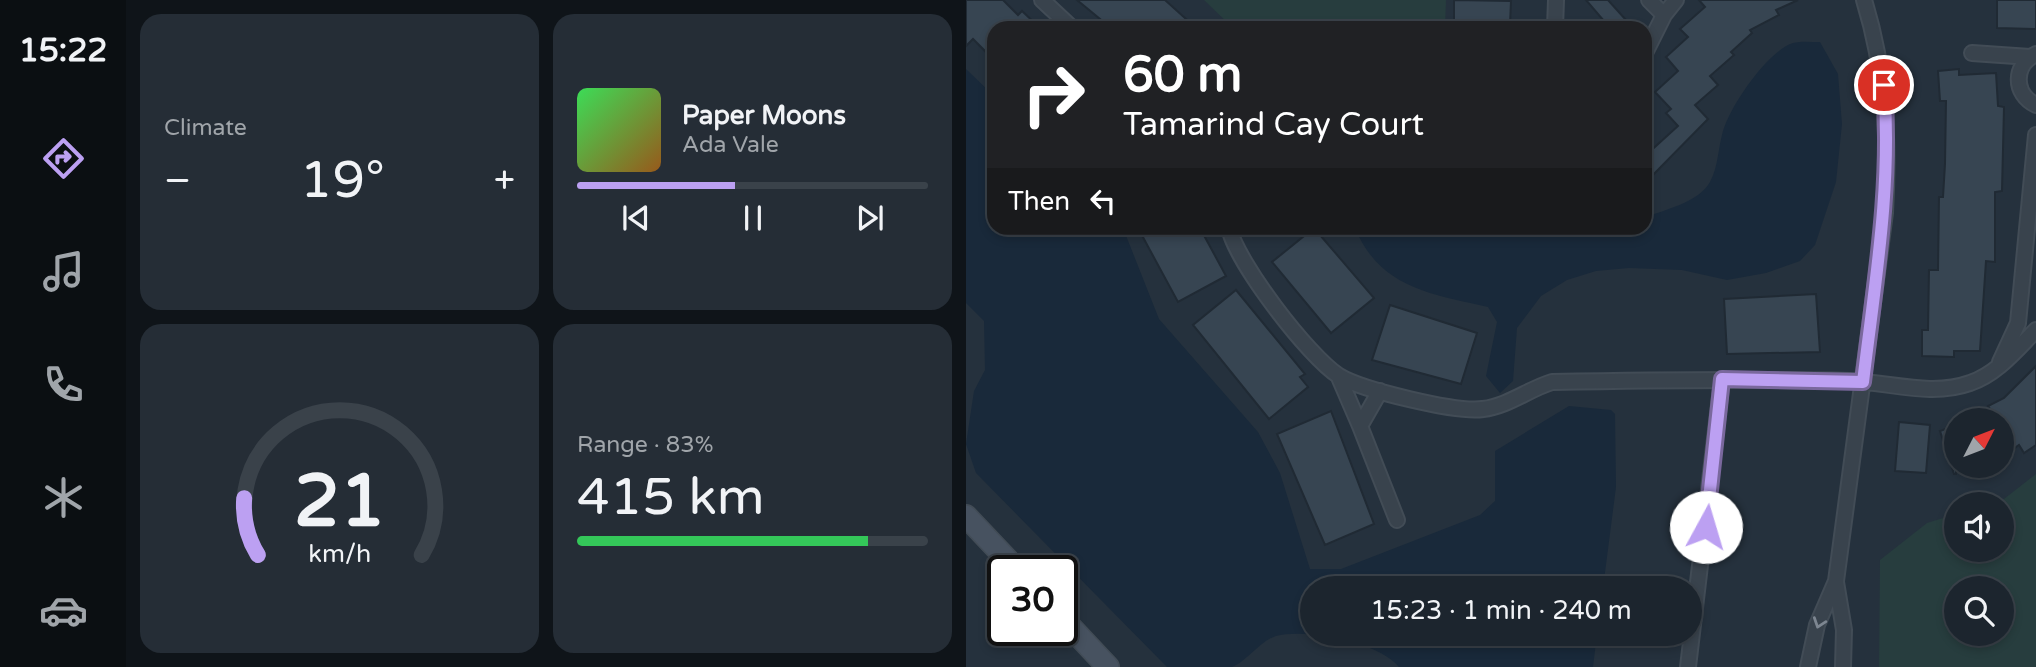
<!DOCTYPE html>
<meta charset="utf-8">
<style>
body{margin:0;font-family:"Varela Round",sans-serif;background:#252d36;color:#f1f3f6;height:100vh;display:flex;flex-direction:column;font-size:26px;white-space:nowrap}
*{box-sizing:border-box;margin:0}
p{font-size:23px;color:#a0a5aa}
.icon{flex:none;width:38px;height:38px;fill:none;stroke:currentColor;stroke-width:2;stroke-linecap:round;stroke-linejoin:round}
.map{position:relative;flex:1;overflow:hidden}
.sheet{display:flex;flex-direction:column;gap:14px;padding:14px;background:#0f1419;width:840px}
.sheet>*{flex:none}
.hud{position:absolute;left:21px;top:21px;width:665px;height:214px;border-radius:21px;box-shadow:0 4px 10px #0003,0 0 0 2px #3a424a;background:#202124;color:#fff;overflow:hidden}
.needle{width:46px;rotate:48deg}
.controls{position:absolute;left:978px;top:408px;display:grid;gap:14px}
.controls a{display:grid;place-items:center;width:70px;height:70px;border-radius:50%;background:#1c252e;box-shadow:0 4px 10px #0003,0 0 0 2px #3a424a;font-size:35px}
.speed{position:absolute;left:21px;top:555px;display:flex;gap:14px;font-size:35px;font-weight:700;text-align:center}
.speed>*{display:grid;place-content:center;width:91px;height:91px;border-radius:50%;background:#1c252e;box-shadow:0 4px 10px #0003,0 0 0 2px #3a424a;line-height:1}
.speed .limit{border:4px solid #111;border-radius:10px;background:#fff;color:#111}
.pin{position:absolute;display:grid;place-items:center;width:60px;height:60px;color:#fff;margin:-30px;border:4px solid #fff;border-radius:50%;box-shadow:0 2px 7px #0007}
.me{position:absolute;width:77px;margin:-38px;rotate:6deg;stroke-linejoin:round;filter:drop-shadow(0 0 5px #0008)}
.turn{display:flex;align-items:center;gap:24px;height:147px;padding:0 21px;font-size:32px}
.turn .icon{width:91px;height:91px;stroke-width:2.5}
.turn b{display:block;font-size:49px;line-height:60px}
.then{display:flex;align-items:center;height:66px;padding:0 21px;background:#0003;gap:14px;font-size:26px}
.big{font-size:52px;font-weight:600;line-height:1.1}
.sheet .widget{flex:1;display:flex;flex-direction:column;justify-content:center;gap:10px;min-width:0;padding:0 24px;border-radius:21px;background:#252d36}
.sheet .dial{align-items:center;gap:0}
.dial svg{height:182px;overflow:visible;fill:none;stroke:#3a424a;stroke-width:7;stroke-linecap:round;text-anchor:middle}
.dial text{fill:#f1f3f6;stroke:none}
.song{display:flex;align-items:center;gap:21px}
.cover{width:84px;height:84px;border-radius:10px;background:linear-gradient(135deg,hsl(130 70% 55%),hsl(30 70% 35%))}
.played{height:7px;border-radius:4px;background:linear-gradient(90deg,#bca0f2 45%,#3a424a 45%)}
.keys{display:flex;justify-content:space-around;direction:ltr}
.heat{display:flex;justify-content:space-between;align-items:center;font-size:38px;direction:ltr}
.charge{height:10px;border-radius:5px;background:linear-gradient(90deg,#34c759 83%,#3a424a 0)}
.sheet .tiles{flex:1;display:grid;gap:14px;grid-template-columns:repeat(2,1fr)}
.trip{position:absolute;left:334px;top:576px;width:402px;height:70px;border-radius:35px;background:#1c252e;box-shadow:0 4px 10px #0003,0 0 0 2px #3a424a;font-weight:600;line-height:70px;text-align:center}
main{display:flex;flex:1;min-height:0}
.tabs{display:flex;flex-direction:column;width:126px;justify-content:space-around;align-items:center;background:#0b0f12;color:#a0a5aa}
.tabs .icon{width:49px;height:49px}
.tabs .on{color:#bca0f2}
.tabs b{font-size:32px;color:#f1f3f6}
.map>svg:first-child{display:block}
.green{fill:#273d3e;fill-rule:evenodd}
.water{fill:#19293a}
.building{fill:#374552;stroke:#202a34;stroke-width:2}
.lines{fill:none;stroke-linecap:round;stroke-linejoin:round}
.street-casing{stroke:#424c56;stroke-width:18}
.secondary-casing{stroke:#424c56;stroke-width:24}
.street{stroke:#39434d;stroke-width:14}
.secondary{stroke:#475260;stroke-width:21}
.oneway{stroke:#7d8691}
.route-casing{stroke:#7a689d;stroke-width:18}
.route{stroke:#bca0f2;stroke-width:12}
</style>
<main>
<nav class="tabs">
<b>15:22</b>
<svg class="icon on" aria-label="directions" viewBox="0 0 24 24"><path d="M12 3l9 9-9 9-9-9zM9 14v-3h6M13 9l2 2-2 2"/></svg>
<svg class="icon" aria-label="music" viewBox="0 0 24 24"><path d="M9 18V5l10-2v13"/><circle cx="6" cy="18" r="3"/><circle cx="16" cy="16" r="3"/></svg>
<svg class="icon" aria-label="phone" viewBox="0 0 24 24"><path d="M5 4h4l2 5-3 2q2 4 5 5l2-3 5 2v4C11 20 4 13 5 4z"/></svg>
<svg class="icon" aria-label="climate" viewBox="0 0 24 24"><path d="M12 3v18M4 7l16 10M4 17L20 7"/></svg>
<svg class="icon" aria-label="car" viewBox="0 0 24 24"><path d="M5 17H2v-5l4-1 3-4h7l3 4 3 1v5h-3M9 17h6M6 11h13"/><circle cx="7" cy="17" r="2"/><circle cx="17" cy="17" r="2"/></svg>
</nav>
<section class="sheet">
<div class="tiles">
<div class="widget"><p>Climate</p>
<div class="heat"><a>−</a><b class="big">19°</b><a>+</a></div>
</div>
<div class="widget">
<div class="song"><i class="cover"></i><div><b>Paper Moons</b><p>Ada Vale</p></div></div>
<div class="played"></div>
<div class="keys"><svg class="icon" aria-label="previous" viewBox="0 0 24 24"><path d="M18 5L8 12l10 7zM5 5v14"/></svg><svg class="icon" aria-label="pause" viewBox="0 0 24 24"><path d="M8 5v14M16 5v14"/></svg><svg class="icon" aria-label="next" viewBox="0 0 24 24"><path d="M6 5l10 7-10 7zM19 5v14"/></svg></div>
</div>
<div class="widget dial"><svg viewBox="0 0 100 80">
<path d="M14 69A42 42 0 1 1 86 69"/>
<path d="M14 69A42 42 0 0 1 8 44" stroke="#bca0f2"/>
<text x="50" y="56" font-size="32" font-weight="700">21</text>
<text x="50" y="72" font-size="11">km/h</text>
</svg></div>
<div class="widget"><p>Range · 83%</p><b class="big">415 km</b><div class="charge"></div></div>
</div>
</section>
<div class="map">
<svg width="1070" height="667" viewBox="0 0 1070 667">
<rect width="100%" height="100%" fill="#25313d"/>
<path class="green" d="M238,0h242l-1,28h-212z
M1070,474v193h-157l1,-107 47,-37 29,-9v36h46v-46h-15l17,-5zM990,588h46v46h-46z"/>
<path class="water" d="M854,42l18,32 4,50 -6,58 -21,63 -15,16 -34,12 -39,7 -45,-10 -53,-2 -33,3 -29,9 -26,16 -24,32 -4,53 -13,12 -14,-17 11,-54 -9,-15c-57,-13 -108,-19 -133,-79h290v-11c20,-7 54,-15 65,-35 8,-15 8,-32 12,-47 5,-25 45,-84 71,-92 8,-2 18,-1 27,-1z
M0,69l28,27v132h129l36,91 99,113 22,41 30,96h31l139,-54 15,-14v-50l74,-45 42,4 4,4 1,73 -13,101h-291v46h285l-4,33h-194c-20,-25 -93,-39 -123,-31 -16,5 -31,27 -44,31 -14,0 -49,0 -65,0l-191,-194 -10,-29 8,-53 11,-21 -1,-49 -18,-18z"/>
<path class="building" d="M0,0h37l15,15 4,-4 18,17h-46v32l-21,-21 -7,7z
M111,0h88l31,28h-85z
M488,0l57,1 -1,24 -56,-2z
M620,0h22l18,20 -9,8h-7z
M733,0h99l-22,10 3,5 -29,15 2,3 -21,19 3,3 -24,21 8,9 -23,20 13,14 -63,64v-27l33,-30 -12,-13 5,-4 -16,-17 23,-21 -12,-14 22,-20 -8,-8 25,-22z
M1031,0h39v29l-39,-1z
M993,69v6l37,-2 2,33 6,1 -2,84 -7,1v70l-9,-1 -6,90h-26v6l-32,-1v-26h6l1,-60h9l1,-73h4l2,-33 1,-63h-6l-2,-30z
M172,228h62l26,48 -48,26z
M348,228l60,70 -43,35 -59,-71z
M270,290l69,84 -5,3 8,10 -39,32 -76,-94z
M850,294l4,58 -93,2 -3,-55z
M424,305l87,28 -16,51 -89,-24z
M1070,366v79l-12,8 -5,-8 -17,12v-37h-4l-10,-14 16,-8z
M365,411l43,113 -49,21 -48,-111z
M933,422l31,3 -4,48 -31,-2z
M990,425v49h-2l-14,-43z"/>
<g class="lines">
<defs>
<path id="street" d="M76,0l30,28
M683,0l15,15
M589,28l1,-28
M679,53l19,-38 12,-15
M1006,53l58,4
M1070,54c-23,11 -23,40 0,51
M263,228c8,35 79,128 110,148 23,14 118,37 144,33 25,-3 46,-20 69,-27 99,-2 198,-3 298,-1 40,1 81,16 120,2 27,-9 46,-33 66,-53
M1034,362l18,-39 18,-188
M372,375l22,51
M414,391l-20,35 37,94
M870,582l8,48 -1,37
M722,667l34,-288
M842,667l9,-42 19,-44 49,-368c4,-73 1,-142 -21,-213"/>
<path id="secondary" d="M0,516l51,54
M96,618l46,49"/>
</defs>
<use href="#street" class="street-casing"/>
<use href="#secondary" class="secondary-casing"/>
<use href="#street" class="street"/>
<use href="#secondary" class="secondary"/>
</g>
<defs><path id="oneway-chevron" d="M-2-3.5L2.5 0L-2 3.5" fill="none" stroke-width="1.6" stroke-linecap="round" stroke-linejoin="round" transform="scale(1.75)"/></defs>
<use class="oneway" href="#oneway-chevron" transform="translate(853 623) rotate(109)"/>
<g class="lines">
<defs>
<path id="route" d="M740,527l16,-148 141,3c12,-100 29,-196 21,-297"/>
</defs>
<use href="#route" class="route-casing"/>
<use href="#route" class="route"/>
</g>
</svg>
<div class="controls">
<a><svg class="needle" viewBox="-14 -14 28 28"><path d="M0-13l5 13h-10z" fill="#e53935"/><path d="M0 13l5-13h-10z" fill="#a0a5aa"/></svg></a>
<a><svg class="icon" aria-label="sound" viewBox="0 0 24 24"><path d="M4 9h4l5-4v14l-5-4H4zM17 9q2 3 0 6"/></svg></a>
<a><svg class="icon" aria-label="search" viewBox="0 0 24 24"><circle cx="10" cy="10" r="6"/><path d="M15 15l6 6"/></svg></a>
</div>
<div class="speed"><div class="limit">30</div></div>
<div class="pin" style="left:918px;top:85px;background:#d93025"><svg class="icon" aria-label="arrive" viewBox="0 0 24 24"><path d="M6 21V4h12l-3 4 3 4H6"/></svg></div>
<svg class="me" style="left:740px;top:527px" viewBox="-20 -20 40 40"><circle r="19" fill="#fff"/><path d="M0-13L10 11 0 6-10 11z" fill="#bca0f2"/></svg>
<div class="trip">15:23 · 1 min · 240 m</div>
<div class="hud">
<div class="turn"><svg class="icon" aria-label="right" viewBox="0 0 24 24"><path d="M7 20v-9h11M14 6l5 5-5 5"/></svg><div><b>60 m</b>Tamarind Cay Court</div></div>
<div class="then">Then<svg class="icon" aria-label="left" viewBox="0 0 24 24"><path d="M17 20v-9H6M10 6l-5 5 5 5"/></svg></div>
</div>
</div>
</main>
